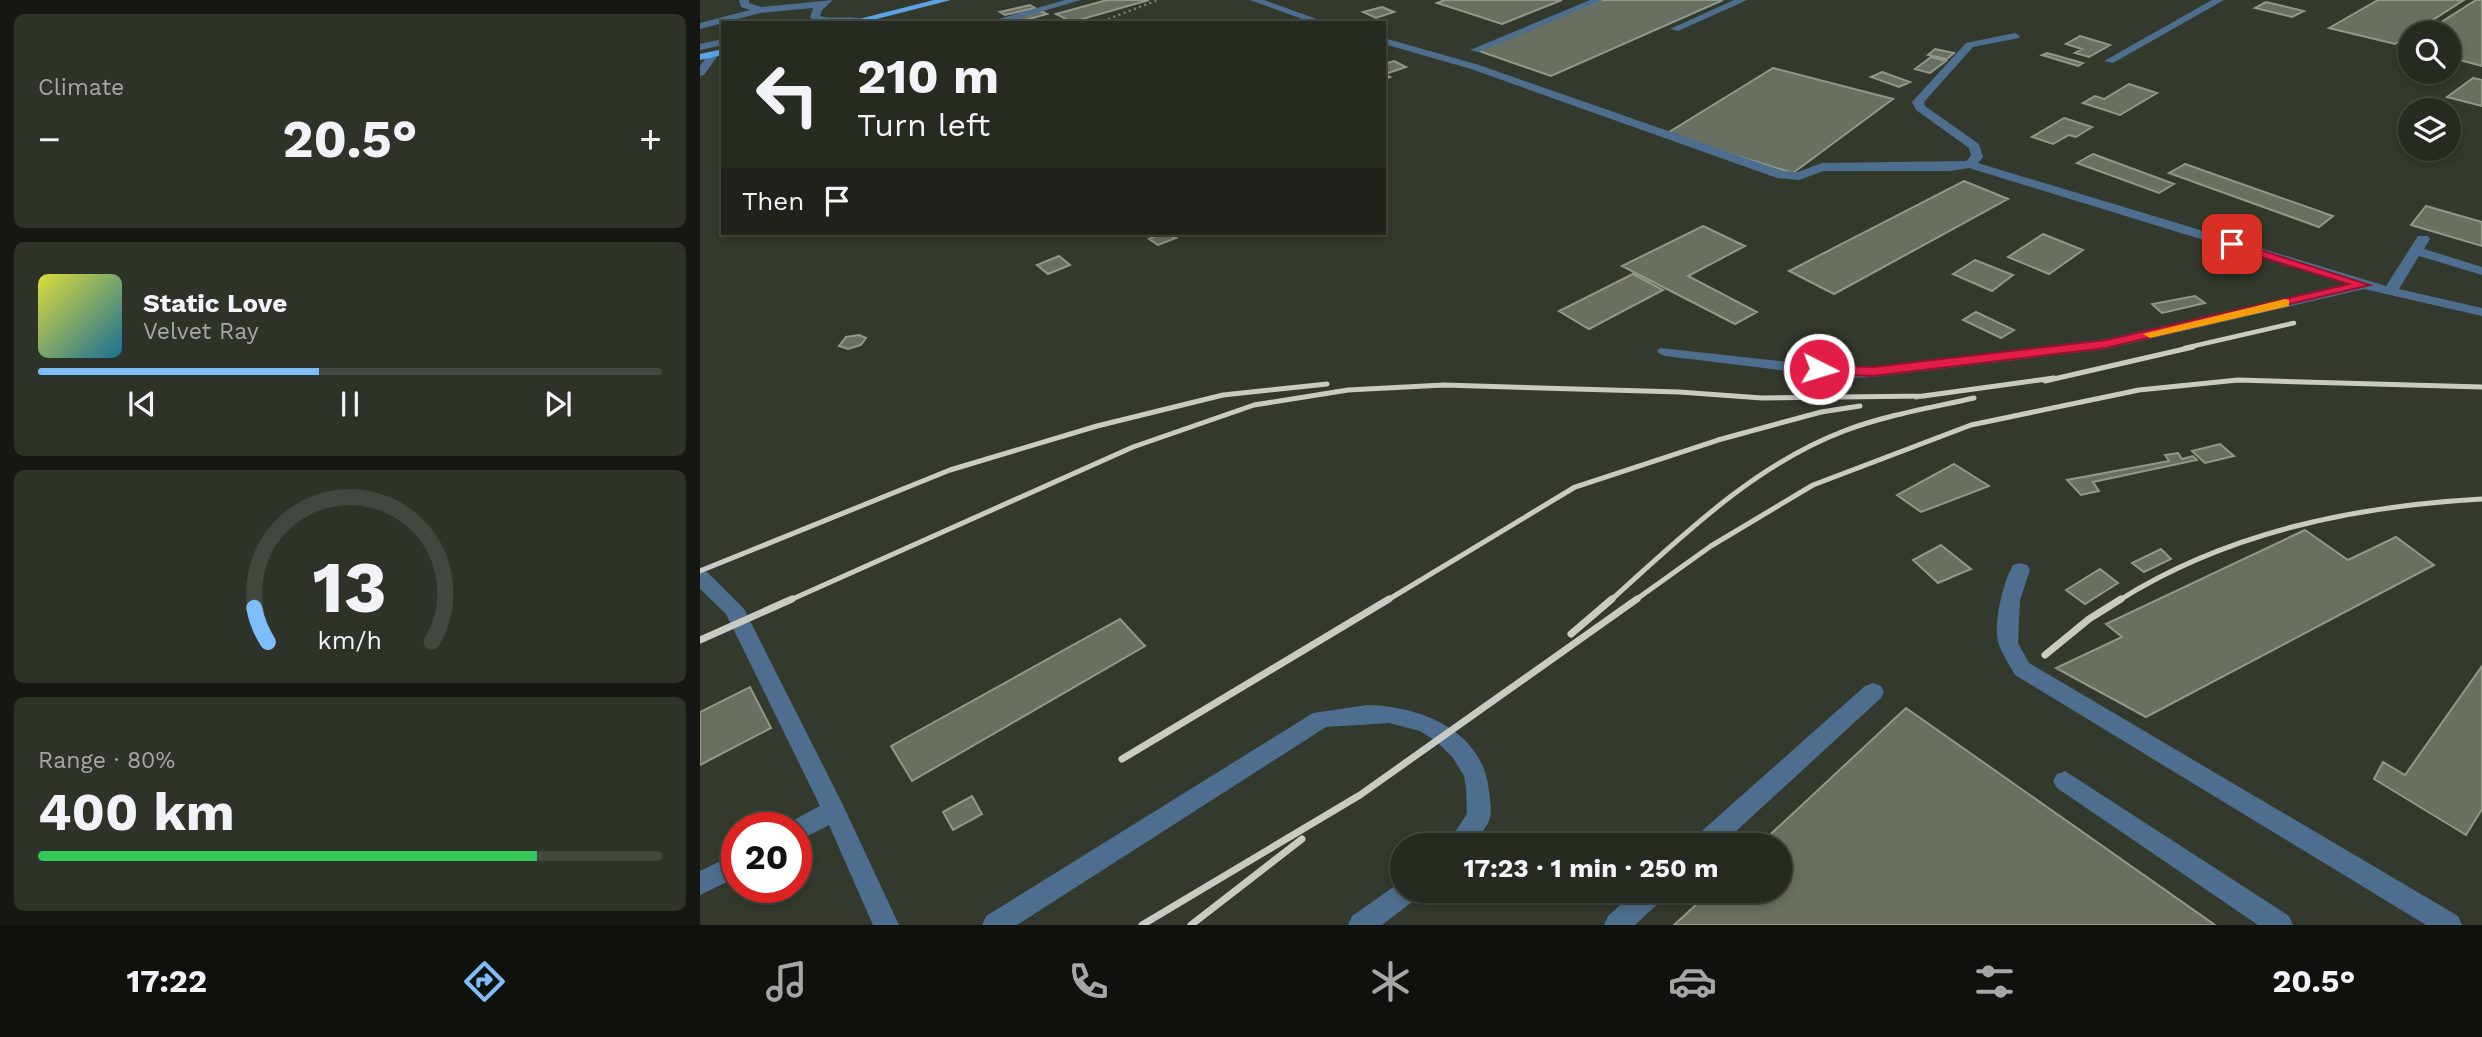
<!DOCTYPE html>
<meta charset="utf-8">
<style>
body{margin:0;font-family:"Work Sans",sans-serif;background:#2e332a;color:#f1f3f6;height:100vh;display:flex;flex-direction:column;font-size:26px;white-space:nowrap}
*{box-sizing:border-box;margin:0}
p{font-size:23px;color:#a4a7a5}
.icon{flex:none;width:38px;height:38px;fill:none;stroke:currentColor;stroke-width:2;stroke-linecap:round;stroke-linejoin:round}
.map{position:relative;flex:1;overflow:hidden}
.drawer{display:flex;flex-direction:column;gap:14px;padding:14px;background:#151812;width:700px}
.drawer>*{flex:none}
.top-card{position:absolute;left:21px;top:21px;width:665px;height:214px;border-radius:0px;box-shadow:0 4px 10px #0003,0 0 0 2px #42473f;background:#262b21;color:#f1f3f6;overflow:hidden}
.fabs{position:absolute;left:1698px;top:21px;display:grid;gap:14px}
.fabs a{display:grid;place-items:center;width:63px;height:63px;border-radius:50%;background:#262b21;box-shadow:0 4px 10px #0003,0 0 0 2px #42473f;font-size:35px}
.speed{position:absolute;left:21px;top:812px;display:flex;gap:14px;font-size:35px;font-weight:700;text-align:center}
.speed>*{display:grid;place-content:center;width:91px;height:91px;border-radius:50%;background:#262b21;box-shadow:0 4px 10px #0003,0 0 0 2px #42473f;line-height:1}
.speed .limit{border:10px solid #d22;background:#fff;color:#111}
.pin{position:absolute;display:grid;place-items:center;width:60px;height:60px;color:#fff;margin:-30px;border-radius:14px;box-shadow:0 4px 10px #0006}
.me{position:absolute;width:77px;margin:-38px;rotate:95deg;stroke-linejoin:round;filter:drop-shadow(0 0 5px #0008)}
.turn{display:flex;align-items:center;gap:24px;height:147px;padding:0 21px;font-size:32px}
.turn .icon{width:91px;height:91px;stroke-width:2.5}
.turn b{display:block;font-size:49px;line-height:60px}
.then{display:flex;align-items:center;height:66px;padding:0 21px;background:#0003;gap:14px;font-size:26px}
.big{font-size:52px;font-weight:700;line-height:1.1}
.drawer .card{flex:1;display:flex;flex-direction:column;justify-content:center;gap:10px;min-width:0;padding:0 24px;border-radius:10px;background:#2e332a}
.drawer .dial{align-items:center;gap:0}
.dial svg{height:182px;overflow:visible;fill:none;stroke:#42473f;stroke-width:7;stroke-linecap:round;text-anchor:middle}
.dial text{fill:#f1f3f6;stroke:none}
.song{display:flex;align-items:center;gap:21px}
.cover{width:84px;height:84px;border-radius:10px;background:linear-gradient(135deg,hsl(60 70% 55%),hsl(200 70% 35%))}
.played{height:7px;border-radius:4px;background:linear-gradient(90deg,#7ebdf9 45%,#42473f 45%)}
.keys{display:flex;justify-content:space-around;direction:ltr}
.heat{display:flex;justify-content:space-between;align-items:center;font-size:38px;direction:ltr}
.charge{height:10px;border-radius:5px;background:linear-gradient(90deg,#34c759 80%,#42473f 0)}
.trip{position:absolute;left:690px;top:833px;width:402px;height:70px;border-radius:35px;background:#262b21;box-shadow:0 4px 10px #0003,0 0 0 2px #42473f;font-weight:700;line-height:70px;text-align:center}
.tab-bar{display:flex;height:112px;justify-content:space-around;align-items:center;background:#0f110d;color:#a4a7a5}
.tab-bar .icon{width:49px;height:49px}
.tab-bar .active{color:#7ebdf9}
.tab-bar b{font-size:32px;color:#f1f3f6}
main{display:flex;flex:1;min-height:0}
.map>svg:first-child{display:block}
.building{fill:#696f61;stroke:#929889;stroke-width:2}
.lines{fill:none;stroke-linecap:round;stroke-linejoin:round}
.path{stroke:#7b8075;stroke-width:2.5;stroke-dasharray:2 3.5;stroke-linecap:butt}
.minor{fill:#4d6e8e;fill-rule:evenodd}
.major{fill:#5ca3e5;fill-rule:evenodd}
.rail-far2{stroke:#c7cbc3;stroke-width:4.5}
.rail-far1{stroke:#c7cbc3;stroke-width:5}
.rail{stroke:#c7cbc3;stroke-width:7}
.route{fill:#e11d48;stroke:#92132f;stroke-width:2}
.slow{fill:#f59e0b}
</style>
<main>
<section class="drawer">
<div class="card"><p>Climate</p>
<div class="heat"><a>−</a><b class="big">20.5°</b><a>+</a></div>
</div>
<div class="card">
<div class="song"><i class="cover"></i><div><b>Static Love</b><p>Velvet Ray</p></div></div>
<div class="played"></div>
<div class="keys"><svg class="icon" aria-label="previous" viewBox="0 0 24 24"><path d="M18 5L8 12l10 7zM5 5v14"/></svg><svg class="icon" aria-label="pause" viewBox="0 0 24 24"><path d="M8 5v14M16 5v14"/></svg><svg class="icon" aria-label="next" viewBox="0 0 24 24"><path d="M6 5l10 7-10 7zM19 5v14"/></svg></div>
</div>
<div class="card dial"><svg viewBox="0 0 100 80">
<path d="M14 69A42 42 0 1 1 86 69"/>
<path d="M14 69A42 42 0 0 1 8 54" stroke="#7ebdf9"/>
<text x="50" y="56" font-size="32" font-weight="700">13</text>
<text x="50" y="72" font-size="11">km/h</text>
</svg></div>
<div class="card"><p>Range · 80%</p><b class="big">400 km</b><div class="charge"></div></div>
</section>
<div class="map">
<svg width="1782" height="925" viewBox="0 0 1782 925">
<rect width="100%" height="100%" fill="#33392c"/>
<path class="building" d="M407,0h42l-77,22 -16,-8z
M745,0h117l-60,24 -65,-21z
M901,0h122l-172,76 -75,-26z
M1678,0h86l-69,44 -66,-16z
M1776,0h6v66l-34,-9v-24h-24z
M1566,2l38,9 -12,6 -37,-9z
M330,5l5,3 -30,7 -5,-3z
M682,7l12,5 -18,6 -13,-6z
M338,10l9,4 -33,9h-24z
M1380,36l30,9 -21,12 -14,-4 7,-4 -16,-5z
M1235,49l19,4 -7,6 -19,-4z
M1347,53l36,10 -5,3 -36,-11z
M1231,57l15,4 -16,12 -15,-4z
M694,61l12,6 -21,7 5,3 -6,2v-15z
M1073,68l120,31 -100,74 -127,-39z
M1182,72l28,10 -11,5 -28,-10z
M1773,78l9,2v26l-35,-9z
M1429,84l28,9 -37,22 -37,-12 12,-7 9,3z
M1364,118l28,9 -16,10 -7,-2 -16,9 -21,-7z
M1393,154l81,30 -15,9 -82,-30z
M1485,164l148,52 -14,11 -150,-54z
M1264,181l44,18 -174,95 -45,-23z
M1726,206l56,16v24l-71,-21z
M1003,226l42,20 -57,30 69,36 -22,12 -113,-58z
M463,233l13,5 -18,7 -9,-6z
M1343,234l40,16 -34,24 -41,-17z
M359,256l11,9 -22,9 -11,-9z
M1275,260l38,15 -21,16 -39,-17z
M933,274l30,16 -74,39 -30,-18z
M1495,296l10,7 -43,10 -10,-9z
M1276,312l38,18 -13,8 -38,-18z
M159,335l7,3 -5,7 -13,4 -9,-3 7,-9z
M1520,444l14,12 -29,7 -13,-12z
M1478,453l4,6 11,-3 4,4 -104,22 6,9 -18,4 -14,-15 102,-19 -4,-6z
M1254,464l35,22 -68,26 -24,-17z
M1605,530l43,30 48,-23 38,28 -288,152 -90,-49 66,-31 -16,-13z
M1241,545l30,24 -33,14 -25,-23z
M1461,549l10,10 -27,13 -12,-9z
M1400,569l18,14 -33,21 -19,-14z
M420,619l25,27 -233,135 -21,-35z
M1782,666v143l-16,26 -92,-56 9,-17 22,13z
M50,687l21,41 -71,37v-53z
M1206,708l309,217h-541l37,-34h69v-46h-21z
M272,796l10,18 -29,16 -10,-18z"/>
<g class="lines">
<path class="path" d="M398,23l60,-23"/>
<path class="minor" d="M39,0h10v3l12,4 72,-7 -11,10 -2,6c14,4 32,-2 44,4l-4,3h-38l-12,-5 3,-10 -53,5 -60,16v-6l50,-13 -9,-3z
M365,0h16l-79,23h-17z
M550,0h14l64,23h-15z
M890,0h13l-124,52 -9,-2z
M1034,0h13l-69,31 -8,-2z
M1512,0h12l-111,63 -9,-2z
M1315,33l5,3 -1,2 -46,9 -49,55 1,4 54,38 4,13 -5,6 408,123 32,-50h10l2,3 -6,10 58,18v8l-63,-19 -20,33 83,19v8l-118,-27 -258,60 -233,28 -28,1 -180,-22 -5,-2 -3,-3 3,-3 185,20 28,-1 233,-28 241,-55 -378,-116 -18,3h-127l-25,9 -22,-2 -306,-109 -87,-25v-6l95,27 304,106 15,1 24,-9 144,-2 5,-5 -2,-8 -53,-38 -4,-8 54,-59z
M23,39v6l-23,5v-6z
M10,52l9,2 -15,21 -4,1v-10z
M1320,563l7,2 3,5 -10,30 -2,43 11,20 429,253 4,9h-36l-411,-250c-6,-10 -12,-20 -16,-30 -7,-18 4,-63 14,-80z
M0,570l7,2 37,37 98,194 57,122h-26l-44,-100 -33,17v-14h-10l2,-5 32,-17 -94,-192 -26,-25z
M1173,683l8,3 3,6 -3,6 -160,147h-29l3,-8 170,-151z
M667,705c53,1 116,25 122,86 1,8 3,19 1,27 -3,10 -12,19 -18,27h-26l21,-31 -1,-26 -2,-12 -11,-18 -16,-16 -17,-11 -31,-8 -63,4 -309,198h-35l4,-9 327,-203z
M1365,771l224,145 4,9h-35l-201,-137 -4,-7 4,-7z
M37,853v24l-37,18v-24z
M702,881v10h17l-3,8 -34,26h-34l4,-9z
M936,891h31l-4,8 -28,26h-31l4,-9z"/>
<path class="major" d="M234,0h17l-90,23h-18z
M23,49v6l-23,5v-6z"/>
<path class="rail-far2" d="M1485,348l109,-25"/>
<path class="rail-far1" d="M1345,381l148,-34
M1216,397l138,-19
M0,571l250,-101 147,-44 126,-31 104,-11
M88,601l345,-154 121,-42 94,-15 96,-5 235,7 83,6 163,-2
M686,601l189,-114 143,-47 103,-28 39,-6
M910,601c70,-63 144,-136 234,-170 42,-16 86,-23 130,-33
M934,601l77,-55 102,-61 158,-60 168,-35 99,-10 244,7
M1418,601c109,-69 237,-95 364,-102"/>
<path class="rail" d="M871,634l41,-35
M0,640l92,-41
M1345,655l44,-36 32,-20
M422,759l267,-160
M442,925l218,-130 277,-196
M491,925l111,-86"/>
</g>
<path class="route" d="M1532,241l138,44 -264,63 -233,28 -54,-2 -7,-5 7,-4 54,2 233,-27 243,-56 -121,-37 -2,-3z"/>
<path class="slow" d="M1585,299l4,1v6l-139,32 -7,-4z"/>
</svg>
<div class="fabs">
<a><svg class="icon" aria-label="search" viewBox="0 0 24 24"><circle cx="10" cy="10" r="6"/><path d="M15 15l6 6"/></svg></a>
<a><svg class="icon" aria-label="layers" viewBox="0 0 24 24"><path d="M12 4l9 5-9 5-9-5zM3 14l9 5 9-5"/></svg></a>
</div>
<div class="speed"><div class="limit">20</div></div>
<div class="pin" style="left:1532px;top:244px;background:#d93025"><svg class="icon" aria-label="arrive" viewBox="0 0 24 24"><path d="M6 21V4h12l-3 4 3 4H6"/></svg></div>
<svg class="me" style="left:1119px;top:369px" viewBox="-20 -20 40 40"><circle r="17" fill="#e11d48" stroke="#fff" stroke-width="3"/><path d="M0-11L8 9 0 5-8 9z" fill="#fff"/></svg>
<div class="trip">17:23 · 1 min · 250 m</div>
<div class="top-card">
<div class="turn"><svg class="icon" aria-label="left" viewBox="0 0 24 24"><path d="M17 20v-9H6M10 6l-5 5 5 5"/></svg><div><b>210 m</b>Turn left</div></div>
<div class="then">Then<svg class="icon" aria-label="arrive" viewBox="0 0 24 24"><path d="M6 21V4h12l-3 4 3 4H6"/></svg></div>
</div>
</div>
</main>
<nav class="tab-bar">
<b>17:22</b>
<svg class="icon active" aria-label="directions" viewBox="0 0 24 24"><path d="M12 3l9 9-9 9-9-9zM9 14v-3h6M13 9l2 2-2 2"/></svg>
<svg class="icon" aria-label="music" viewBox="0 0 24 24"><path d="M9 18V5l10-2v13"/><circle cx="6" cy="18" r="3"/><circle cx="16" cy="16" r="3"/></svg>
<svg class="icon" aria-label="phone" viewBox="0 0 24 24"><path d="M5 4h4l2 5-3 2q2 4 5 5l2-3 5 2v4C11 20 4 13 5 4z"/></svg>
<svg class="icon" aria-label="climate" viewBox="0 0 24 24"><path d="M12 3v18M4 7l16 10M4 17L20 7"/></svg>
<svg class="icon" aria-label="car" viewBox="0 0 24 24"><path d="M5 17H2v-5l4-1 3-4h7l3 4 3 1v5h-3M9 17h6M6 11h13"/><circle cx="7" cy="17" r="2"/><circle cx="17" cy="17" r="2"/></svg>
<svg class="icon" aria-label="filters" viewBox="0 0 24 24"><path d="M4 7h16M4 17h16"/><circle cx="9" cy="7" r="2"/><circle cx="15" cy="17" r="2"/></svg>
<b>20.5°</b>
</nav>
